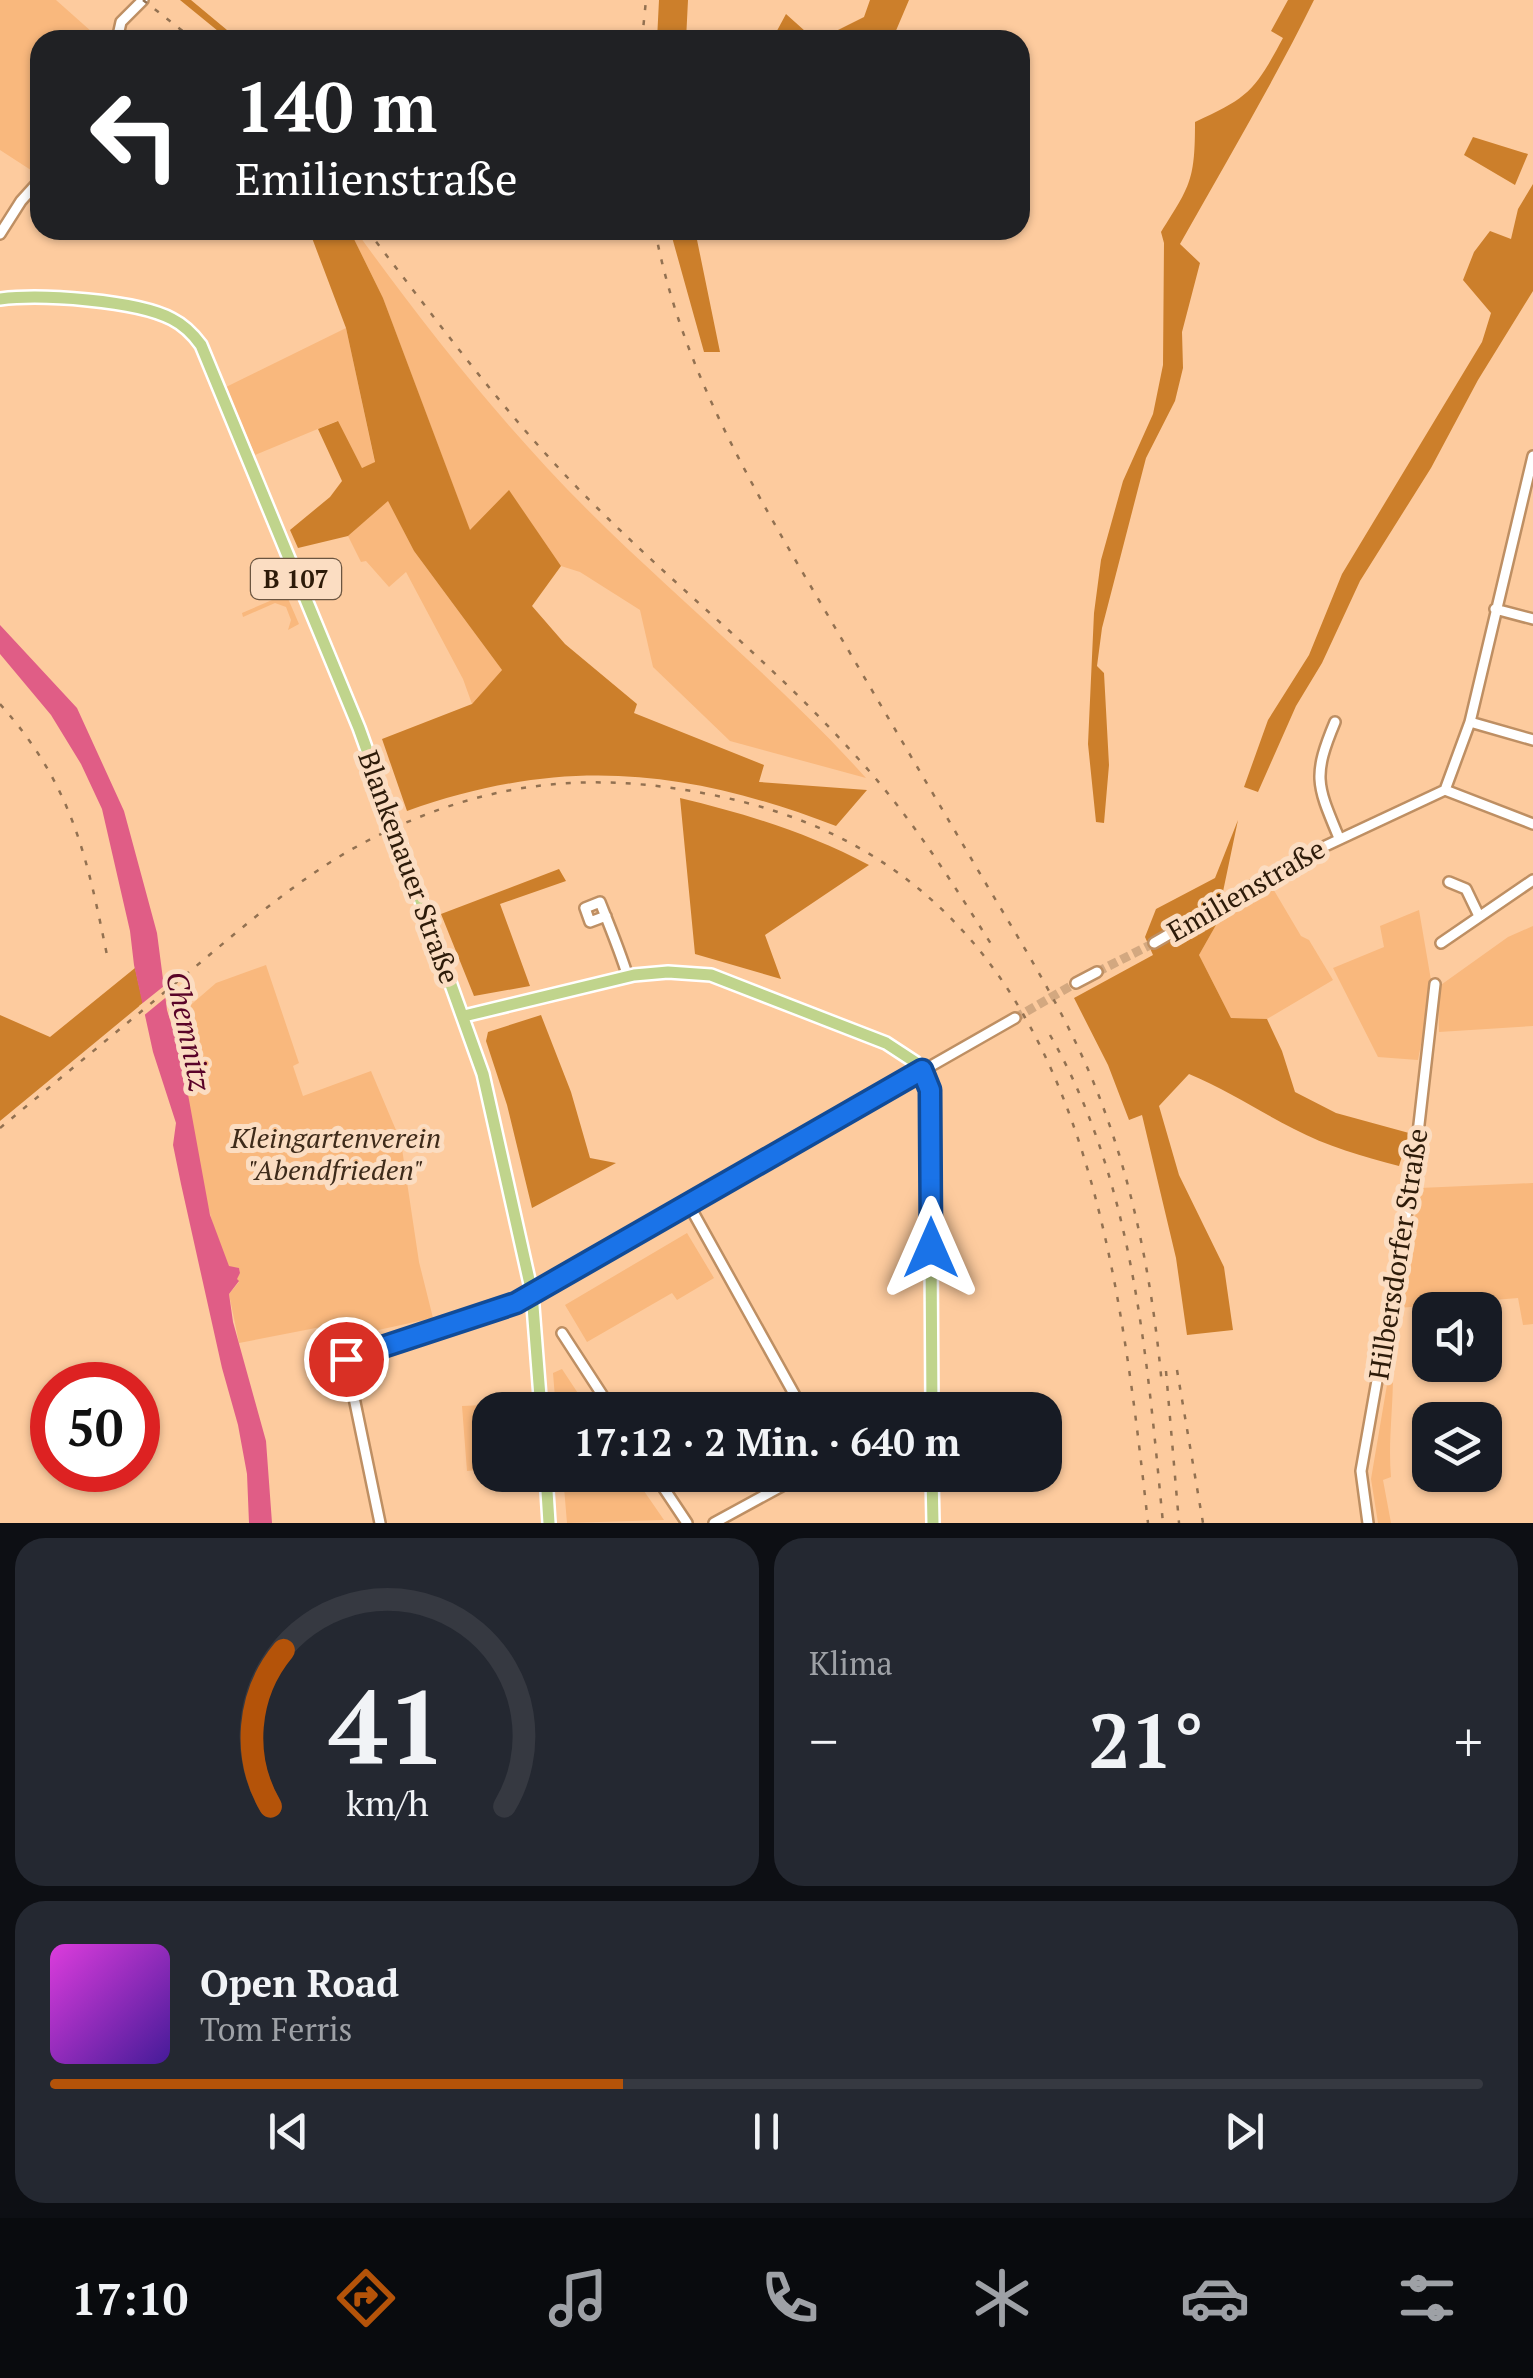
<!DOCTYPE html>
<html lang="de">
<meta charset="utf-8">
<style>
body{margin:0;font-family:"PT Serif",serif;background:#242831;color:#f1f3f6;height:100vh;display:flex;flex-direction:column;font-size:38px;white-space:nowrap}
*{box-sizing:border-box;margin:0}
p{font-size:32px;color:#9ea1a6}
.icon{flex:none;width:55px;height:55px;fill:none;stroke:currentColor;stroke-width:2;stroke-linecap:round;stroke-linejoin:round}
.map{position:relative;height:1523px;overflow:hidden}
.drawer{display:flex;flex-direction:column;gap:15px;padding:15px;background:#0d0f14;flex:1}
.drawer>*{flex:none}
.top-card{position:absolute;left:30px;top:30px;width:1000px;height:210px;border-radius:30px;box-shadow:0 2px 8px #0004;background:#202124;color:#fff;overflow:hidden}
.buttons{position:absolute;left:1412px;top:1292px;display:grid;gap:20px}
.buttons a{display:grid;place-items:center;width:90px;height:90px;border-radius:20px;background:#171b24;box-shadow:0 2px 8px #0004;font-size:50px}
.speed{position:absolute;left:30px;top:1362px;display:flex;gap:20px;font-size:50px;font-weight:700;text-align:center}
.speed>*{display:grid;place-content:center;width:130px;height:130px;border-radius:50%;background:#171b24;box-shadow:0 2px 8px #0004;line-height:1}
.speed .limit{border:15px solid #d22;background:#fff;color:#111}
.pin{position:absolute;display:grid;place-items:center;width:85px;height:85px;color:#fff;margin:-42px;border:5px solid #fff;border-radius:50%;box-shadow:0 2px 10px #0007}
.me{position:absolute;width:110px;margin:-55px;rotate:0deg;stroke-linejoin:round;filter:drop-shadow(0 0 8px #0008)}
.turn{display:flex;align-items:center;gap:35px;height:210px;padding:0 40px;font-size:45px}
.turn .icon{width:130px;height:130px;stroke-width:2.5}
.turn b{display:block;font-size:70px;line-height:85px}
.big{font-size:75px;font-weight:800;line-height:1.1}
.drawer .card{flex:1;display:flex;flex-direction:column;justify-content:center;gap:15px;min-width:0;padding:0 35px;border-radius:30px;background:#242831}
.drawer .dial{align-items:center;gap:0}
.dial svg{height:260px;overflow:visible;fill:none;stroke:#363941;stroke-width:7;stroke-linecap:round;text-anchor:middle}
.dial text{fill:#f1f3f6;stroke:none}
.song{display:flex;align-items:center;gap:30px}
.cover{width:120px;height:120px;border-radius:15px;background:linear-gradient(135deg,hsl(300 70% 55%),hsl(260 70% 35%))}
.played{height:10px;border-radius:5px;background:linear-gradient(90deg,#b45309 40%,#363941 40%)}
.keys{display:flex;justify-content:space-around;direction:ltr}
.heat{display:flex;justify-content:space-between;align-items:center;font-size:55px;direction:ltr}
.drawer .tiles{flex:1;display:grid;gap:15px;grid-template-columns:1fr 1fr}
.card:last-child{grid-column:span 2}
.trip{position:absolute;left:472px;top:1392px;width:590px;height:100px;border-radius:30px;background:#171b24;box-shadow:0 2px 8px #0004;font-weight:800;line-height:100px;text-align:center}
.tab-bar{display:flex;height:160px;justify-content:space-around;align-items:center;background:#090b0e;color:#9ea1a6}
.tab-bar .icon{width:70px;height:70px}
.tab-bar .selected{color:#b45309}
.tab-bar b{font-size:45px;color:#f1f3f6}
.map>svg:first-child{display:block}
.green{fill:#f9b87d}
.forest{fill:#cc7f2b}
.water{fill:#e05d86}
.pier{fill:#fdcb9e}
.lines{fill:none;stroke-linecap:round;stroke-linejoin:round}
.minor-tunnel{stroke:#d3a880;stroke-width:9;stroke-dasharray:9 4.5;stroke-linecap:butt}
.minor-casing{stroke:#be8f63;stroke-width:14}
.major-casing{stroke:#fff;stroke-width:16}
.minor{stroke:#fff;stroke-width:9}
.major{stroke:#c0d48c;stroke-width:11}
.rail{stroke:#927151;stroke-width:2.5;stroke-dasharray:5 10;stroke-linecap:butt}
.route-casing{stroke:#114b97;stroke-width:25}
.route{stroke:#1a73e8;stroke-width:18}
.labels{text-anchor:middle;stroke-width:10;stroke-linejoin:round;paint-order:stroke}
.shield{fill:#fbddc2;stroke:#6b5540;stroke-width:2.5}
.shield-label{font-size:25px;font-weight:bold;fill:#2d1b09}
.street-label{font-size:28px;fill:#2d1b09;stroke:#fbddc2}
.park-label{font-size:28px;font-style:italic;fill:#3e2b1a;stroke:#fbddc2}
.water-label{font-size:30px;font-style:italic;fill:#590328;stroke:#fbddc2}
</style>
<div class="map">
<svg width="1533" height="1523" viewBox="0 0 1533 1523">
<rect width="100%" height="100%" fill="#fdcb9e"/>
<path class="green" d="M0,0h56l45,40h-61v132l-3,2 -37,-24z
M358,234c76,105 157,206 250,296 86,83 178,159 258,248l-136,-37 -77,-74 -13,-57 -60,-38 -19,-6 -52,-75 -39,40 -87,-233 -30,-61z
M346,328l29,135 -13,5 -25,-47 -82,34 -29,-68z
M388,500l26,51 88,119 -30,34 -9,-25 -57,-107 -17,15 -23,-26 -5,1 -13,-26z
M286,594l13,30 -11,6 3,-10 -5,-13 -11,-4 -32,14 -1,-4z
M1272,887l29,49 8,4 24,40 -66,39 -36,-1 -32,-63 17,-30z
M1419,910l13,76 -14,74 -40,-3 -45,-89 51,-21 -4,-21z
M1533,926v100l-94,6 -1,-45 70,-50z
M266,965l33,98 -6,3 10,30 68,-25 30,71 18,120 14,56 -73,16 13,12 -39,13 -8,-33 -87,17 -10,-49 10,-12 -3,-2 4,-7 -1,-5 -10,-1c-35,-77 -35,-165 -58,-245l45,-39z
M1533,1183v141l-10,1 -5,-27 -119,10 21,-120z
M687,1233l27,45 -37,22 -5,-7 -85,49 -22,-37z
M562,1369l27,41h-33l-3,-37z
M1389,1373l4,2c0,35 -5,68 -2,102l-8,3 8,43h-13l-7,-44z
M484,1405l-2,7 3,4 3,43 -3,1 3,9 -21,2 -5,-65z
M563,1475h70l31,45 -97,3z"/>
<path class="forest" d="M180,0h11l48,40h-10z
M659,0h29l-2,40h-29z
M870,0h39l-17,40h-62l-4,-4 38,-19z
M1288,0h26c-42,85 -88,162 -134,244l20,19 -18,69 1,36 -8,33 -29,57 -44,170 -5,38 7,7 5,92 -5,58 -8,-1 -8,-78 6,-131 7,-53 22,-79 30,-67 10,-49 1,-122 -3,-11c30,-47 34,-53 34,-110 55,-25 60,-32 88,-84l-12,-7z
M786,14l29,26h-43z
M1473,137l55,17 -13,31 -51,-30z
M1533,184v107l-55,89 -47,88 -71,113 -38,82 -26,43 -38,86 -14,-5 24,-67 41,-65 33,-81 140,-232 9,-29 -28,-33 11,-28 16,-21 21,8 7,-30z
M309,230h39l5,7 30,61 87,232 39,-40 52,76 -29,40 33,38 72,60 -3,9 130,52 -5,17 108,8 -31,36c-151,-58 -275,-70 -429,-15l-25,-72 90,-35 30,-34 -88,-119 -26,-50 -40,35 -50,12 -8,-18 40,-33 12,-16 -24,-52 20,-8 24,47 13,-6 -29,-134z
M670,230h25l25,122h-16z
M680,798c67,16 128,35 189,67l-104,70 16,44 -86,-25z
M1238,820l-22,105 -17,30 32,63 36,1 15,32 13,41 41,21 73,20 -10,33c-35,-9 -73,-20 -105,-37 -36,-18 -68,-40 -105,-55l-30,32 20,69 45,92 9,63 -46,5 -11,-77 -34,-143 -13,5 -21,-55 -34,-67 79,-43 -8,-18 11,-28 59,-31z
M559,869l7,12 -66,23 30,82 -56,10 -33,-82z
M135,968l8,35 -143,118v-106l50,22z
M541,1015l30,77 19,66 26,5 -84,45 -25,-103 -21,-64 2,-9z"/>
<path class="water" d="M0,625l77,83 47,103 33,122 10,77 14,46 29,159 19,51 10,2 1,5 -3,6 2,2 -10,13 4,28 33,119 6,82h-23l-2,-49 -9,-49 -16,-57 -41,-184 -8,-39 3,-22 -23,-71 -19,-87 -4,-34 -28,-122 -21,-45 -30,-49 -51,-61z"/>
<path class="pier" d="M169,982l1,12 -28,23 -3,-11z"/>
<g class="lines">
<path class="minor-tunnel" d="M1097,972l57,-29
M1015,1018l61,-35"/>
<defs>
<path id="minor" d="M117,40l4,-18 22,-22
M0,234l21,-33 19,-21
M1495,609l38,10
M1335,722c-23,55 -18,63 4,116
M1470,722l63,18
M1445,790l25,-68 63,-266
M1445,790l88,34
M1449,882l17,7 13,27
M606,916l-16,6 -5,-14 15,-6c10,25 20,49 28,75
M1154,943l150,-87 141,-66
M1441,943l92,-63
M1076,983l21,-11
M689,1205l114,205
M562,1333l50,77
M655,1475l32,48
M380,1523l-34,-164 170,-56 499,-285
M714,1523l88,-48
M1368,1523l-7,-52 52,-294 22,-193"/>
<path id="major" d="M0,299c41,-5 136,1 172,20 12,6 21,15 29,26l158,383 124,346 49,219 9,117
M464,1016l170,-41 34,-3 43,3 175,68 29,19 12,16 3,12 2,320
M546,1475l3,48
M932,1475l1,48"/>
</defs>
<use href="#minor" class="minor-casing"/>
<use href="#major" class="major-casing"/>
<use href="#minor" class="minor"/>
<use href="#major" class="major"/>
<path class="rail" d="M143,0l51,40
M642,40l4,-40
M367,230c65,84 128,171 201,248 91,96 197,177 285,275 54,58 96,124 138,191
M655,230c26,137 95,253 165,372 54,92 108,183 162,275 41,69 85,138 115,214 37,94 56,194 65,295
M0,704c73,82 87,153 108,256
M1050,1035c84,146 97,324 113,488
M0,1128c63,-52 126,-104 189,-156 59,-49 116,-100 184,-134 114,-57 216,-68 340,-43 359,72 401,424 435,728
M1177,1370l26,153
M1166,1371l13,152"/>
</g>
<g class="lines">
<defs>
<path id="route" d="M346,1359l170,-56 406,-233 8,20 1,158"/>
</defs>
<use href="#route" class="route-casing"/>
<use href="#route" class="route"/>
</g>
<g class="labels">
<rect class="shield" x="251" y="559" width="90" height="40" rx="8"/>
<g class="shield-label">
<text x="296" y="588">B 107</text>
</g>
<g class="street-label">
<text transform="translate(409 867) rotate(70)" y="10">Blankenauer Straße</text>
<text transform="translate(1246 890) rotate(-30)" y="10">Emilienstraße</text>
<text transform="translate(1398 1254) rotate(-81)" y="10">Hilbersdorfer Straße</text>
</g>
<g class="park-label">
<text x="336" y="1148">Kleingartenverein<tspan x="336" dy="32">"Abendfrieden"</tspan></text>
</g>
<g class="water-label">
<text transform="translate(188 1031) rotate(78)" y="10">Chemnitz</text>
</g>
</g>
</svg>
<div class="buttons">
<a><svg class="icon" aria-label="sound" viewBox="0 0 24 24"><path d="M4 9h4l5-4v14l-5-4H4zM17 9q2 3 0 6"/></svg></a>
<a><svg class="icon" aria-label="layers" viewBox="0 0 24 24"><path d="M12 4l9 5-9 5-9-5zM3 14l9 5 9-5"/></svg></a>
</div>
<div class="speed"><div class="limit">50</div></div>
<div class="pin" style="left:346px;top:1359px;background:#d93025"><svg class="icon" aria-label="arrive" viewBox="0 0 24 24"><path d="M6 21V4h12l-3 4 3 4H6"/></svg></div>
<svg class="me" style="left:931px;top:1248px" viewBox="-20 -20 40 40"><path d="M0-17L14 15 0 8-14 15z" fill="#1a73e8" stroke="#fff" stroke-width="4"/></svg>
<div class="trip">17:12 · 2 Min. · 640 m</div>
<div class="top-card">
<div class="turn"><svg class="icon" aria-label="left" viewBox="0 0 24 24"><path d="M17 20v-9H6M10 6l-5 5 5 5"/></svg><div><b>140 m</b>Emilienstraße</div></div>
</div>
</div>
<section class="drawer">
<div class="tiles">
<div class="card dial"><svg viewBox="0 0 100 80">
<path d="M14 69A42 42 0 1 1 86 69"/>
<path d="M14 69A42 42 0 0 1 18 21" stroke="#b45309"/>
<text x="50" y="56" font-size="32" font-weight="700">41</text>
<text x="50" y="72" font-size="11">km/h</text>
</svg></div>
<div class="card"><p>Klima</p>
<div class="heat"><a>−</a><b class="big">21°</b><a>+</a></div>
</div>
<div class="card">
<div class="song"><i class="cover"></i><div><b>Open Road</b><p>Tom Ferris</p></div></div>
<div class="played"></div>
<div class="keys"><svg class="icon" aria-label="previous" viewBox="0 0 24 24"><path d="M18 5L8 12l10 7zM5 5v14"/></svg><svg class="icon" aria-label="pause" viewBox="0 0 24 24"><path d="M8 5v14M16 5v14"/></svg><svg class="icon" aria-label="next" viewBox="0 0 24 24"><path d="M6 5l10 7-10 7zM19 5v14"/></svg></div>
</div>
</div>
</section>
<nav class="tab-bar">
<b>17:10</b>
<svg class="icon selected" aria-label="directions" viewBox="0 0 24 24"><path d="M12 3l9 9-9 9-9-9zM9 14v-3h6M13 9l2 2-2 2"/></svg>
<svg class="icon" aria-label="music" viewBox="0 0 24 24"><path d="M9 18V5l10-2v13"/><circle cx="6" cy="18" r="3"/><circle cx="16" cy="16" r="3"/></svg>
<svg class="icon" aria-label="phone" viewBox="0 0 24 24"><path d="M5 4h4l2 5-3 2q2 4 5 5l2-3 5 2v4C11 20 4 13 5 4z"/></svg>
<svg class="icon" aria-label="climate" viewBox="0 0 24 24"><path d="M12 3v18M4 7l16 10M4 17L20 7"/></svg>
<svg class="icon" aria-label="car" viewBox="0 0 24 24"><path d="M5 17H2v-5l4-1 3-4h7l3 4 3 1v5h-3M9 17h6M6 11h13"/><circle cx="7" cy="17" r="2"/><circle cx="17" cy="17" r="2"/></svg>
<svg class="icon" aria-label="filters" viewBox="0 0 24 24"><path d="M4 7h16M4 17h16"/><circle cx="9" cy="7" r="2"/><circle cx="15" cy="17" r="2"/></svg>
</nav>
